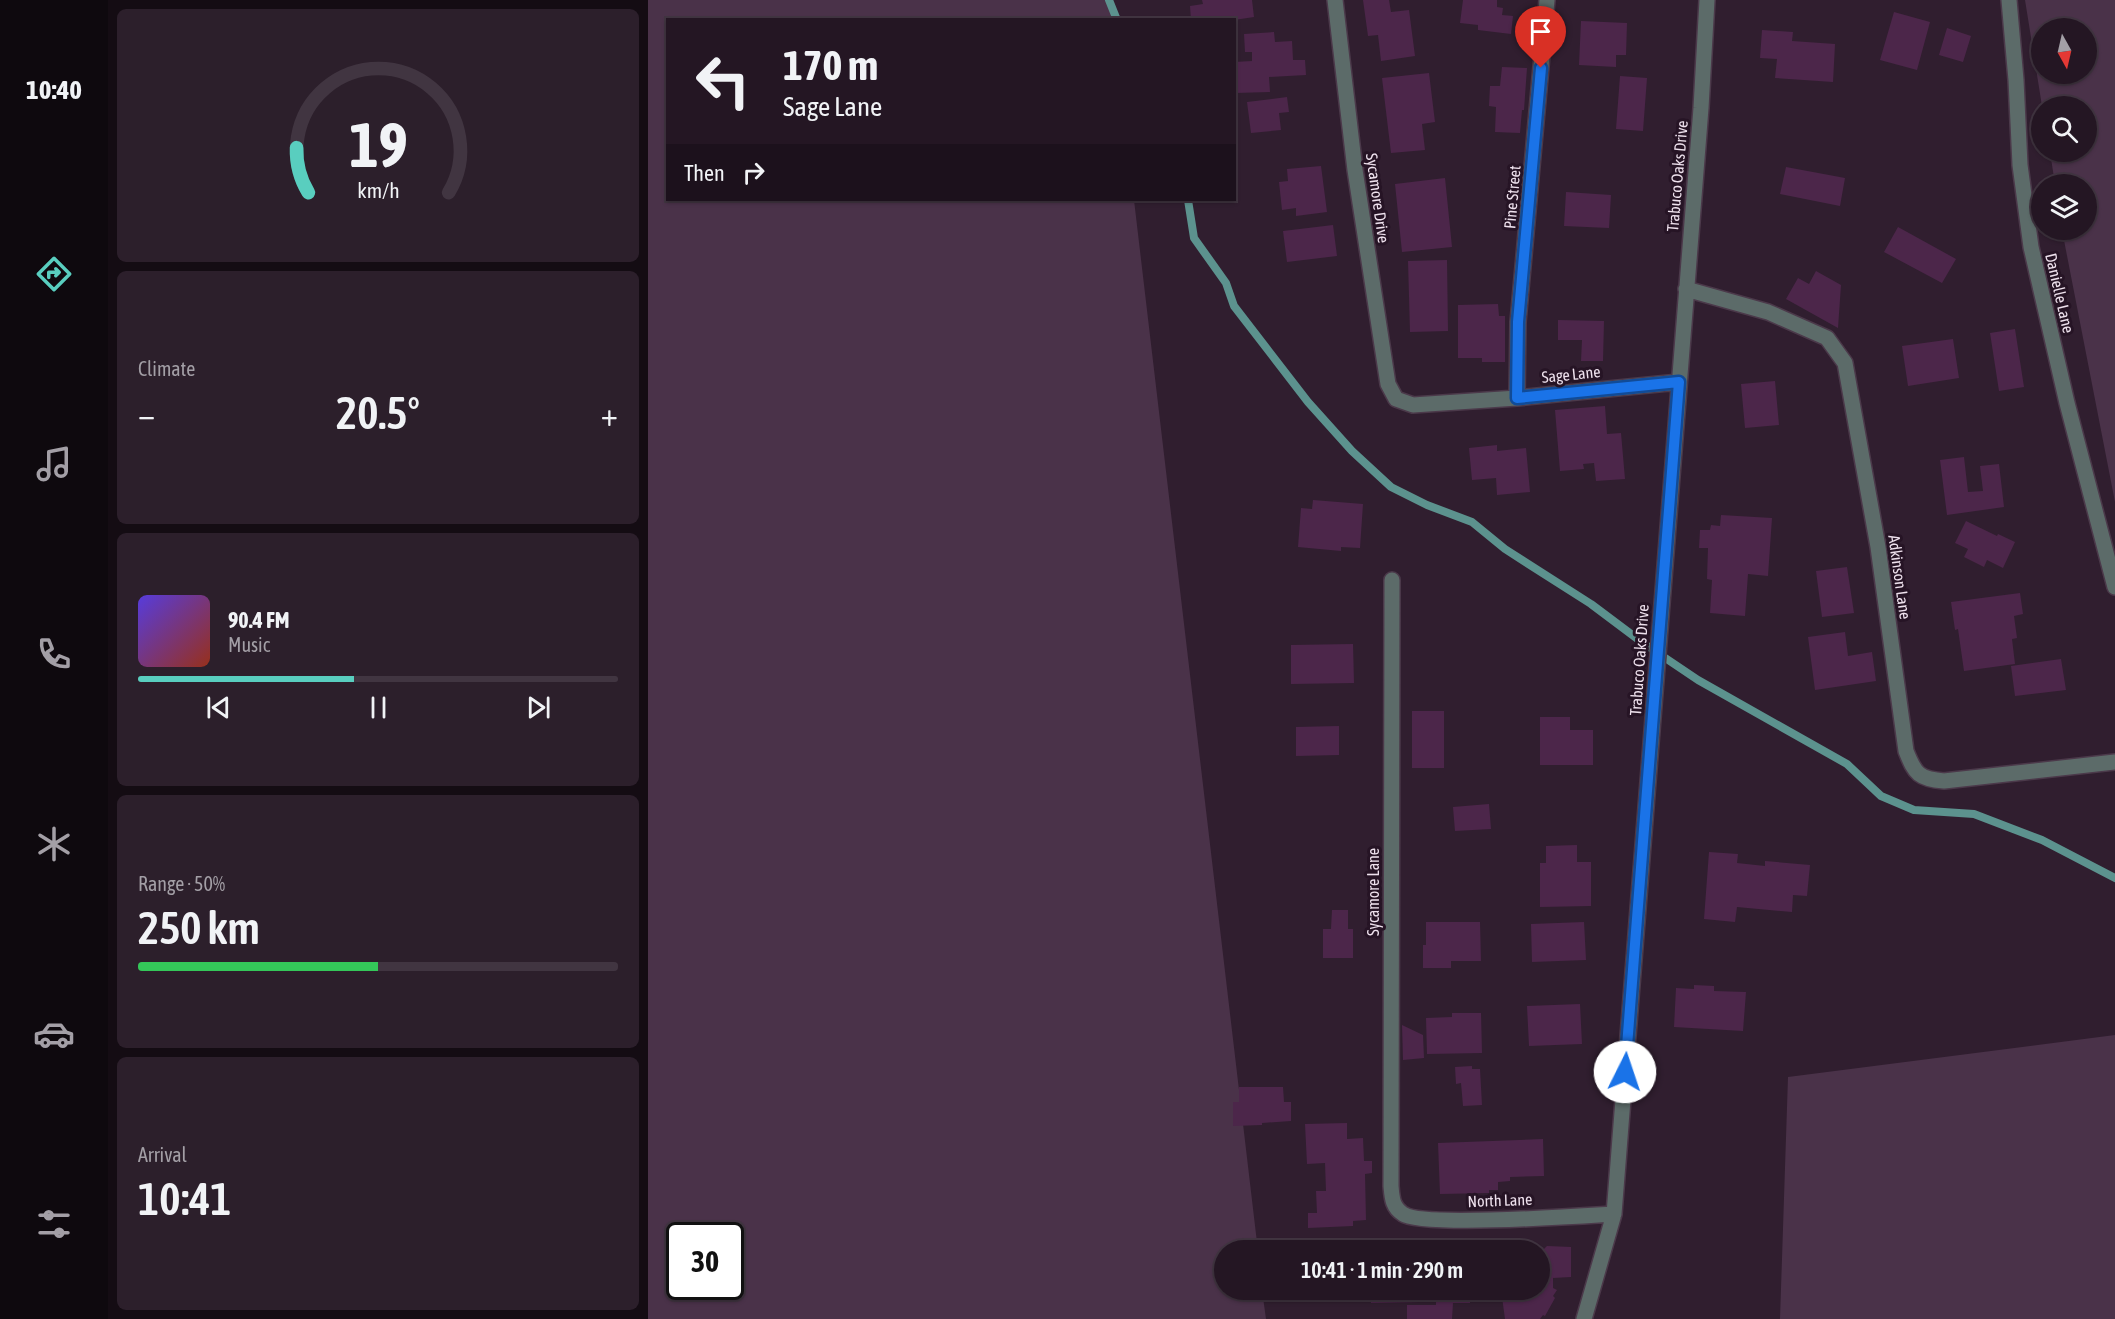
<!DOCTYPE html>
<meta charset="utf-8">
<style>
body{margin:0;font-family:"Asap Condensed",sans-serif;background:#2c1f2b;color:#f1f3f6;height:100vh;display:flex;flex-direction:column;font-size:22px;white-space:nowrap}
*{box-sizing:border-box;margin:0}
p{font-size:20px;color:#a39fa6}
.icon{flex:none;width:33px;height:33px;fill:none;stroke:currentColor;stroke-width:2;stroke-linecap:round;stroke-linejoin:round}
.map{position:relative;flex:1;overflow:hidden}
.panel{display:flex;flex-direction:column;gap:9px;padding:9px;background:#140c13;width:540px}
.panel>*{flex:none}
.banner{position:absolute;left:18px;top:18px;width:570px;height:183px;border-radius:0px;box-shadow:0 2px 4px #0004,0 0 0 2px #413541;background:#241623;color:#f1f3f6;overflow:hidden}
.needle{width:39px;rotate:172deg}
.tools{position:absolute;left:1383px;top:18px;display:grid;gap:12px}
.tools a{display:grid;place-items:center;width:66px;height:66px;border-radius:50%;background:#241623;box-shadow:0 2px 4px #0004,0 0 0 2px #413541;font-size:30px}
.speed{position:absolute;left:18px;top:1222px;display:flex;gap:12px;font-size:30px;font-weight:700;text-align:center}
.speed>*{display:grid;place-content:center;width:78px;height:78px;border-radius:50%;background:#241623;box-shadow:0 2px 4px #0004,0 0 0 2px #413541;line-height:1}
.speed .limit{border:3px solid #111;border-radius:9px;background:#fff;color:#111}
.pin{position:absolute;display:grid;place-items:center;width:51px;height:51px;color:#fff;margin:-62px -26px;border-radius:50% 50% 50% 0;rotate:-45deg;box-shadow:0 0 6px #0007}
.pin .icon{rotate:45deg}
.me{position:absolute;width:66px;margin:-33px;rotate:4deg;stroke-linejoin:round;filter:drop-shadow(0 0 4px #0008)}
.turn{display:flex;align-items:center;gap:21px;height:126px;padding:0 18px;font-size:27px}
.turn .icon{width:78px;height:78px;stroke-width:2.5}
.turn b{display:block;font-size:42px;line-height:51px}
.then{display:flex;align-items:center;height:57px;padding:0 18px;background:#0003;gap:12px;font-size:22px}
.big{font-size:45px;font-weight:600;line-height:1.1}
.panel .tile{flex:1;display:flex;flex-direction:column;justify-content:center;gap:9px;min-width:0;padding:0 21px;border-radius:9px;background:#2c1f2b}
.panel .dial{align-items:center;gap:0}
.dial svg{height:156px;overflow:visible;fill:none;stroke:#413541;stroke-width:7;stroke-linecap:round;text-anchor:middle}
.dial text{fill:#f1f3f6;stroke:none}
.song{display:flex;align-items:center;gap:18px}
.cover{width:72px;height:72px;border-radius:9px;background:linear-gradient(135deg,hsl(250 70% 55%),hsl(10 70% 35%))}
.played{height:6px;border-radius:3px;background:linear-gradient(90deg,#59cebf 45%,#413541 45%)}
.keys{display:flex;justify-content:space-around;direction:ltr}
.heat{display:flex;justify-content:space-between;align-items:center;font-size:33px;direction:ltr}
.charge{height:9px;border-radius:4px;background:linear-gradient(90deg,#34c759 50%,#413541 0)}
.trip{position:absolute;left:566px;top:1240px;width:336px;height:60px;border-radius:30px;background:#241623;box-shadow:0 2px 4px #0004,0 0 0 2px #413541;font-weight:600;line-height:60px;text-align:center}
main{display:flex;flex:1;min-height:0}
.dock{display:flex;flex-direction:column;width:108px;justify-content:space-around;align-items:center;background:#0e090e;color:#a39fa6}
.dock .icon{width:42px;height:42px}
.dock .on{color:#59cebf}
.dock b{font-size:27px;color:#f1f3f6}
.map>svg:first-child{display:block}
.green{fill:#4a3249;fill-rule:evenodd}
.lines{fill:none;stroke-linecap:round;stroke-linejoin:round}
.stream{stroke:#5c928e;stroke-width:8}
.building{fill:#4c264a}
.minor-casing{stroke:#4b394a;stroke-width:18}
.minor{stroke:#5c6b69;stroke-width:15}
.route-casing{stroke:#114b97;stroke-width:15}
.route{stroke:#1a73e8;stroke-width:10}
.labels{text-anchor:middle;stroke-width:6;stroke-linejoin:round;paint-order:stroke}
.street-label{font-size:16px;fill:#eee1ed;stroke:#261425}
</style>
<main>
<nav class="dock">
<b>10:40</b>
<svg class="icon on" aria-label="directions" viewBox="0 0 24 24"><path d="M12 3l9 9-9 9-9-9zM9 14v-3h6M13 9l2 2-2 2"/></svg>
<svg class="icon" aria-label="music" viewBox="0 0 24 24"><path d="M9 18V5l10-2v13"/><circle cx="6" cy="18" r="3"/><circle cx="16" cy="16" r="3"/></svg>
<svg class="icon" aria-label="phone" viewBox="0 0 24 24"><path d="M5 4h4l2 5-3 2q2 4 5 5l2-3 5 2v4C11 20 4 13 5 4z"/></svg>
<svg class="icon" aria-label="climate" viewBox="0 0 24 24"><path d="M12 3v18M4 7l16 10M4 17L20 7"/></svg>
<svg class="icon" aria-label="car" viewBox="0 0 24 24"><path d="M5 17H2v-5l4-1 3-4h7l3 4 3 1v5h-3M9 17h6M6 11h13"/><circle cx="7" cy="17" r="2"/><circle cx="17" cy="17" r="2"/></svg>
<svg class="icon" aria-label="filters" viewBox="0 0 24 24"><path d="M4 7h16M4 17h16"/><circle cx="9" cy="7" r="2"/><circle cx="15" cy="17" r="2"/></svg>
</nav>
<section class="panel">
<div class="tile dial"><svg viewBox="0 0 100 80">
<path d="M14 69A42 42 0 1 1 86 69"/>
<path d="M14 69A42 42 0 0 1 8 46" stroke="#59cebf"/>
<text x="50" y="56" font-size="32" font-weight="700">19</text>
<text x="50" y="72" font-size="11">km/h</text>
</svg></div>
<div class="tile"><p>Climate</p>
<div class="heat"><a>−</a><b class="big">20.5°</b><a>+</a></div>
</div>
<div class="tile">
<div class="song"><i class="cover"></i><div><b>90.4 FM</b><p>Music</p></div></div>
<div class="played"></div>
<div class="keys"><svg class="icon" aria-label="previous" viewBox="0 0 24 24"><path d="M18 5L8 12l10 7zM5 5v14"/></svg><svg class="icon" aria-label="pause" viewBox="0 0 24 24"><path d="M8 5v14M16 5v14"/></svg><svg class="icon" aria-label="next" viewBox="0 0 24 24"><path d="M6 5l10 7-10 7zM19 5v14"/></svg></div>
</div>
<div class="tile"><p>Range · 50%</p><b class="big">250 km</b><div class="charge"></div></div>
<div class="tile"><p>Arrival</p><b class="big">10:41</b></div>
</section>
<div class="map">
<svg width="1467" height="1319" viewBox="0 0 1467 1319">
<rect width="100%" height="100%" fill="#301e2f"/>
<path class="green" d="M0,0h462l2,19 -444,1v180h466l124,1051h-34v39h38l4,29h-618zM32,1236h50v51h-50z
M1377,0h90v502l-53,-272h24v-46h-31l-5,-32h36v-46h-44zM1394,28h44v46h-44z
M1467,1035v284h-335l8,-242z"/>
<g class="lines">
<path class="stream" d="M461,0l8,20
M540,200l6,38 32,45 8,23 74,96 44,49 39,36 36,18 45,17 33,27 86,55 52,39 55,37 149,84 34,32 33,14 60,4 68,26 73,38"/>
</g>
<path class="building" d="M554,0h50l2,17 -20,3h-43l-1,-14 13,-2z
M715,0h26l2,12 18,-2 6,46 -34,5 -3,-26 -10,1z
M815,0h34v7l6,1 -1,7 11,1 -2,18 -33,-4v-5l-18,-2z
M1246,12l36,10 -13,48 -37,-10z
M933,21l46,2 -1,32h-10v12l-37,-2z
M1299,28l24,8 -8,26 -24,-7z
M1114,30l31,2 -1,9 43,3 -2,38 -58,-4 2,-19 -17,-1z
M626,32l1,10 17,-1 1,19h12l1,15 -37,2 1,15 -35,1 -1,-31 18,-1v-9h-7l-1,-18z
M854,67l25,1 -3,42h-2l-2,23 -25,-1 1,-25 -7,-1 1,-20h10z
M781,73l6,49 -13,2 3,26 -34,3 -9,-75z
M972,76l27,2 -4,53 -27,-2z
M639,97l2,15 -10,1 2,17 -30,3 -4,-31z
M673,166l6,46 -31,4v-8l-14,2 -3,-28 9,-1 -1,-12z
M1138,167l59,11 -5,28 -60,-12z
M797,178l7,69 -50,5 -7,-68z
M918,192l45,3 -2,33 -45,-2z
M685,225l4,31 -50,6 -4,-31z
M1250,227l58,32 -14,24 -58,-31z
M799,260l1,71 -38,1 -2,-71z
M1168,271l25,14 -3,43 -52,-29 12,-21 11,6z
M850,304l1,12h6v46h-23v-4h-24v-53z
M910,320l46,1 -1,40h-22l1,-21h-24z
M1367,329l9,58 -25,4 -9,-58z
M1305,339l6,39 -51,8 -6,-40z
M1127,381l4,44 -34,3 -4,-44z
M957,406l2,28 14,-1 4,46 -29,2 -2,-18 -11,1 1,5 -24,2 -5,-61z
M849,445v6l29,-3 4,44 -33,3 -1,-17 -24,2 -3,-32z
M1316,457l4,35 15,-1 -3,-25 19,-2 5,43 -57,8 -7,-55z
M665,500l50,4 -3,44 -19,-1v4l-43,-4 3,-39 11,1z
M1073,515l51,3 -4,58 -20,-2 -3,42 -35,-3 2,-33 -5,-1 1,-31h-9l1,-18h10l1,-5 9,1z
M1318,521l31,15 1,-2 17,8 -12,26 -16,-8 -3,7 -20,-10 4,-8 -13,-6z
M1199,567l7,46 -32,4 -6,-46z
M1372,593l3,21 -9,2 3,22 -5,1 3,25 -51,7 -6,-42 -3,1 -4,-28z
M1197,632l3,24 24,-4 4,29 -61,9 -7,-53z
M705,644l1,39 -63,1v-39z
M1413,659l5,31 -51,6 -4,-30z
M764,711h32v57h-32z
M892,717h30v13h23v35h-53z
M691,726v29l-43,1v-29z
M841,804l2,25 -36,2 -2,-24z
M929,845v17h14v44l-51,1v-44h6v-17z
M1061,852l29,2 -1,9 28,3v-5l45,4 -3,31 -14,-1 -1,17 -55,-5 -2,15 -31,-3z
M684,910h16v19h5v29h-30v-29h8z
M778,922h54l1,39h-30v7h-28v-23h3z
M936,922l2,38 -54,2 -1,-38z
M1046,985l20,1v5l32,1 -3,39 -69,-4 2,-39 18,1z
M932,1004l2,40 -53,2 -2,-40z
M804,1013h29l1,40 -55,1 -1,-36 26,-1z
M754,1025l21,10 1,23 -21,2z
M824,1066v3h8l2,36 -19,1 -2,-23 -5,1 -1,-17z
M591,1087h44l1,15h7v19l-29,2v2l-29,1v-24h6z
M699,1123v16l16,-1 1,23h8v12l-7,1 1,46 -13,1v5l-45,2v-15h9l-1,-22h10l-1,-28 -18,1 -2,-40z
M895,1139l1,37 -34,1v4l-12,1v8h-9v3l-49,1 -2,-51z
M899,1246l24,1v30l-18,1v10l4,2 -4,6 2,2 -10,18 -2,-1 -3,4h-35l-3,-22 4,-7h33v-36z
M723,1290h50v12l-50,1z
M788,1290h34v13h-17l-1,16h-45v-14h29z"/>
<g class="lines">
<defs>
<path id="minor" d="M687,0l20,170 33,214 8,15 17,6 104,-7 162,-16
M1361,0l7,80 4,85 11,82 36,156 48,184
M1038,289l82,23 59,26 18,25 33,184 28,204c9,23 13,28 38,30l171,-19
M869,398l1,-76 29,-322
M744,580l-1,606c1,11 1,21 12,28 19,13 178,2 211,0
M936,1319l30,-105 87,-1106 6,-108"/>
</defs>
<use href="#minor" class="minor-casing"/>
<use href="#minor" class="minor"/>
</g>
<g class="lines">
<defs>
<path id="route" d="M893,68l-23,254 -1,76 162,-16 -54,690"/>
</defs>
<use href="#route" class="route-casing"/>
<use href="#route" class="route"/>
</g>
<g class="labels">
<g class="street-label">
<text transform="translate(1029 176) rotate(-85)" y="6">Trabuco Oaks Drive</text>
<text transform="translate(864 197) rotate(-85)" y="6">Pine Street</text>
<text transform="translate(730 198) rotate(82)" y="6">Sycamore Drive</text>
<text transform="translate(1412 293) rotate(77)" y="6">Danielle Lane</text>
<text transform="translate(923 374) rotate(-6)" y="6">Sage Lane</text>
<text transform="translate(1252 577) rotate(82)" y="6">Adkinson Lane</text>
<text transform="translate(991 660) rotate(-86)" y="6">Trabuco Oaks Drive</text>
<text transform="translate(725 892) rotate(-90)" y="6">Sycamore Lane</text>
<text transform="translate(852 1200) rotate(-2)" y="6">North Lane</text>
</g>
</g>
</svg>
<div class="tools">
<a><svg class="needle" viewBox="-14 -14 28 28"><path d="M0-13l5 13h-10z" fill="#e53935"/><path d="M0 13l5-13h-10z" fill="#a39fa6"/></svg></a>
<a><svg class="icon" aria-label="search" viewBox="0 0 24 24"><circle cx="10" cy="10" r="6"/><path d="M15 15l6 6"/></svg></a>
<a><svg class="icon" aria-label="layers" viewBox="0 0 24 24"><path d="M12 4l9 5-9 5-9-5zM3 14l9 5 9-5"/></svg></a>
</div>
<div class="speed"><div class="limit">30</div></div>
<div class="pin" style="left:893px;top:68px;background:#d93025"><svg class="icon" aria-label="arrive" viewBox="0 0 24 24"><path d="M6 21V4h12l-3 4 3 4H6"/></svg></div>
<svg class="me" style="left:977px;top:1072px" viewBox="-20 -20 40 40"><circle r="19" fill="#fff"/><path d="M0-13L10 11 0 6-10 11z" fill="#1a73e8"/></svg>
<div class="trip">10:41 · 1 min · 290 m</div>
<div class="banner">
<div class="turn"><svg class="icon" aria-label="left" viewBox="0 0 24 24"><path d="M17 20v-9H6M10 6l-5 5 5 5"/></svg><div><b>170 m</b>Sage Lane</div></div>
<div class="then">Then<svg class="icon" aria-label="right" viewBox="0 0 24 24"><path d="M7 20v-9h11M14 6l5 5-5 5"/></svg></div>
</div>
</div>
</main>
